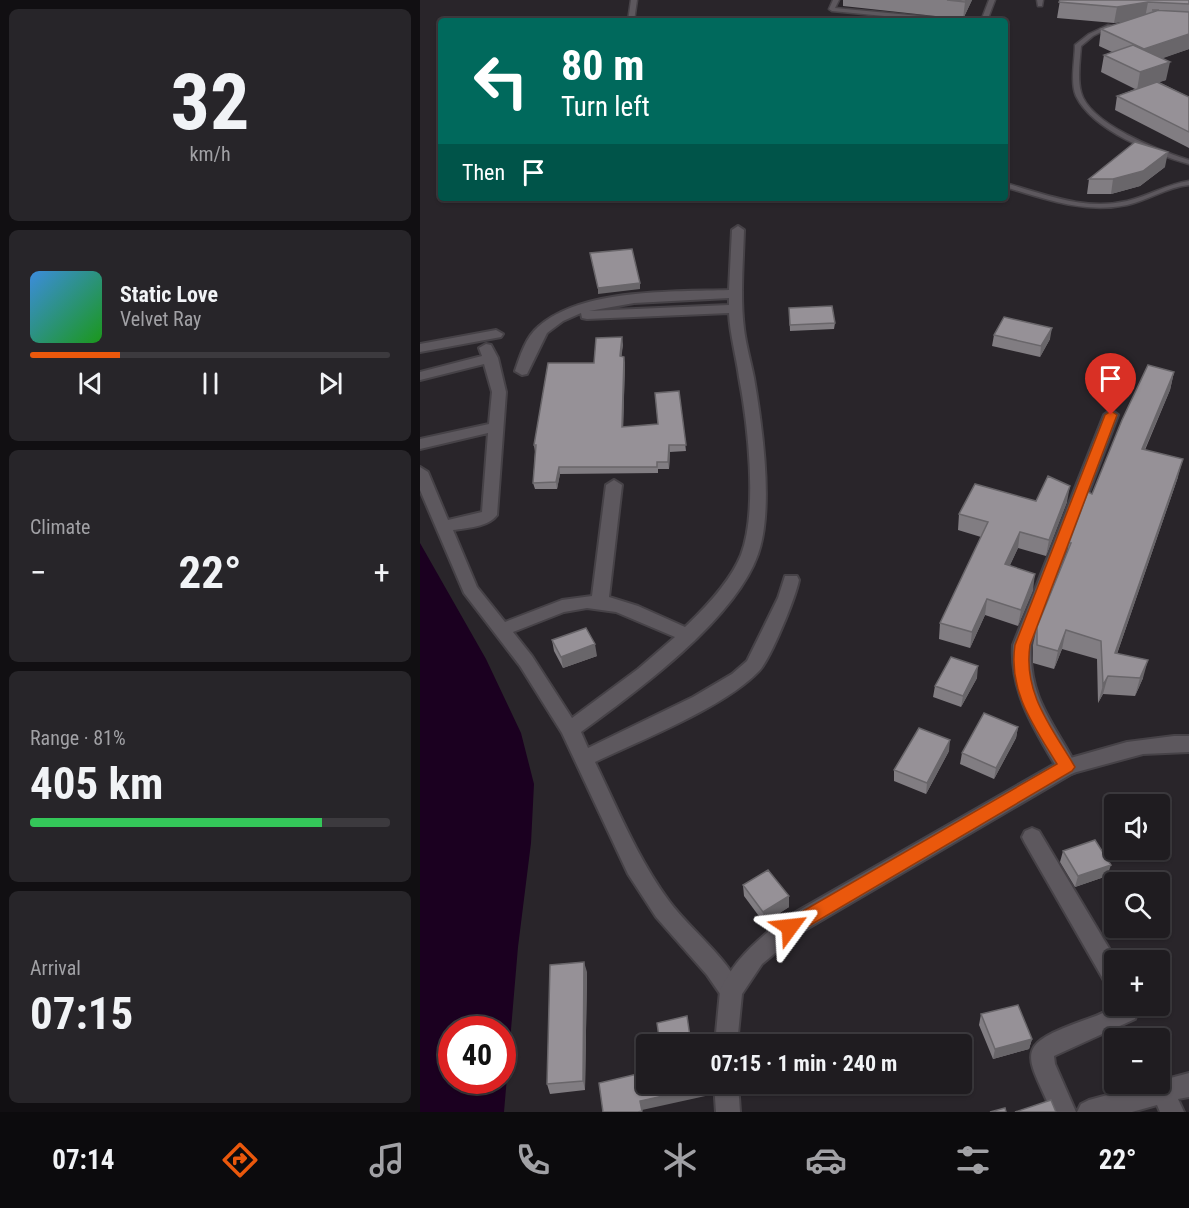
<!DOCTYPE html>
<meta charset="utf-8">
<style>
body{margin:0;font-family:"Roboto Condensed",sans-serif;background:#272529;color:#f1f3f6;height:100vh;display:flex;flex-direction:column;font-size:22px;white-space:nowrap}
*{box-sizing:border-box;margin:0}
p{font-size:20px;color:#a1a1a5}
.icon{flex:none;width:33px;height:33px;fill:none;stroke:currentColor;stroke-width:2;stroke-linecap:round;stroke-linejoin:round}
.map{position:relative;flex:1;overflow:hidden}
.side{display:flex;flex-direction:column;gap:9px;padding:9px;background:#110f12;width:420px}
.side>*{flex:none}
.banner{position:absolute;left:18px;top:18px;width:570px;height:183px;border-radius:6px;box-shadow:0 2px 4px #0004,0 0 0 2px #3c3a3e;background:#00695c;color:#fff;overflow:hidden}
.fabs{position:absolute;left:684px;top:794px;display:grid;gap:12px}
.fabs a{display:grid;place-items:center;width:66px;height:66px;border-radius:6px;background:#1f1c20;box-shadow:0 2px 4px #0004,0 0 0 2px #3c3a3e;font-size:30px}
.speed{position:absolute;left:18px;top:1016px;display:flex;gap:12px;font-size:30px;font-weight:700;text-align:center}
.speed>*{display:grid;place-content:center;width:78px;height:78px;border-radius:50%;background:#1f1c20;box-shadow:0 2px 4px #0004,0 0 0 2px #3c3a3e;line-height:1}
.speed .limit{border:9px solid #d22;background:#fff;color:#111}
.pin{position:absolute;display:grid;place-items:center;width:51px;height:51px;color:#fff;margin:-62px -26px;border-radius:50% 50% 50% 0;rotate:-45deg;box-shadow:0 0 6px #0007}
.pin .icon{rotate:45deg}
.me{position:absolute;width:66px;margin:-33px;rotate:60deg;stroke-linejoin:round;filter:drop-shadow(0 0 4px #0008)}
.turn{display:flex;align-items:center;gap:21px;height:126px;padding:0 24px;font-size:27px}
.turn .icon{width:78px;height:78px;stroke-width:2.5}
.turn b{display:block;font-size:42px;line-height:51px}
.then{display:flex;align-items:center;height:57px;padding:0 24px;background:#0003;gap:12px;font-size:22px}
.big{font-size:45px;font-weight:700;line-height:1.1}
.side .tile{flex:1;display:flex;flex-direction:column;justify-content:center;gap:9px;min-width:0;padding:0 21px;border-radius:9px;background:#272529}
.side .dial{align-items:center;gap:0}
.dial b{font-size:78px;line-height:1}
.song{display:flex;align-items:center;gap:18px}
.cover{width:72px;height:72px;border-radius:9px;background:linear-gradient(135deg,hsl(210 70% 55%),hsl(120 70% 35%))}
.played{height:6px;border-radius:3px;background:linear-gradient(90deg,#ea580c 25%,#3c3a3e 25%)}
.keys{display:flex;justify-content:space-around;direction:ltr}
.heat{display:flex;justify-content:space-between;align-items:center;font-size:33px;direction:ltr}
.charge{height:9px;border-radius:4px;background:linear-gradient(90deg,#34c759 81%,#3c3a3e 0)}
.trip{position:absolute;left:216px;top:1034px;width:336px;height:60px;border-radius:6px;background:#1f1c20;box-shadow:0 2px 4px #0004,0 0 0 2px #3c3a3e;font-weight:700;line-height:60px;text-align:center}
.menu{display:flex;height:96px;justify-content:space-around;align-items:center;background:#0c0b0d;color:#a1a1a5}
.menu .icon{width:42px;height:42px}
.menu .on{color:#ea580c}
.menu b{font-size:27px;color:#f1f3f6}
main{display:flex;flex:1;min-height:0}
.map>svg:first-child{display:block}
.water{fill:#1b0020;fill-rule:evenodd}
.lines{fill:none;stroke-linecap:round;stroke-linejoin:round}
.service-casing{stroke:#464247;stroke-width:3}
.minor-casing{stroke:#464247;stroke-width:4}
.tertiary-casing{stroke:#464247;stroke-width:4}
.service{fill:#5d585e;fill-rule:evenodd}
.minor{fill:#5d585e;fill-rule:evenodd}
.tertiary{fill:#5d585e;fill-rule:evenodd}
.wall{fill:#817d82}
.shaded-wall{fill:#69666a}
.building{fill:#969197;stroke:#69666a;stroke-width:1.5}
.route{fill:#ea580c;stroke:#983908;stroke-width:1.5}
</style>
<main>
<section class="side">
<div class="tile dial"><b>32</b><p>km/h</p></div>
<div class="tile">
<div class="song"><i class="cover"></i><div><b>Static Love</b><p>Velvet Ray</p></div></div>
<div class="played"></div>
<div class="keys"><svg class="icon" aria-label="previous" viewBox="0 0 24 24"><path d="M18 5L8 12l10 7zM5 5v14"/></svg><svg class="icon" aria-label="pause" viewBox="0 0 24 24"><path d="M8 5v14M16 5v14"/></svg><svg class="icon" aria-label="next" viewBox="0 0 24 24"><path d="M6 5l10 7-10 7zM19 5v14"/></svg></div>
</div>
<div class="tile"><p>Climate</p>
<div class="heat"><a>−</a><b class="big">22°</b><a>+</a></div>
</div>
<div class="tile"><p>Range · 81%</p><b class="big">405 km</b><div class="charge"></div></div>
<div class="tile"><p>Arrival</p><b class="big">07:15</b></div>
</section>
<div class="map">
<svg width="769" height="1112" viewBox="0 0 769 1112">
<rect width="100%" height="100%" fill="#29252a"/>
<path class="water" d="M0,543l66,116 35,74 13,51 -3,59 -13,104 -14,165h-84zM32,1029h50v51h-50z"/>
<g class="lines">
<defs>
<path id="service" d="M211,0h6l-3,21h-6z
M413,0h6l-4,8 117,11 3,2h-19l-104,-10 -3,-2z
M569,0h6l-8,21h-6z
M617,0h6l-1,6h-4z
M688,25l5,1 -20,10 -12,10c-1,14 -4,32 0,46 8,32 79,59 108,68v4c-35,-10 -96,-33 -113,-68 -6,-13 -1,-37 -1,-51l14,-11z
M769,181v4c-22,2 -40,15 -62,20 -42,9 -82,-6 -122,-18v-4c40,11 80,28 122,18 22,-5 40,-17 62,-20z"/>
<path id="minor" d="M318,226l6,4c-1,34 -4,66 0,99 2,17 7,33 10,49 8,47 20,131 4,176 -23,66 -122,138 -177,178l7,16 105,-51 39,-23 15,-13 31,-63 7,-22h12l2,4c-4,19 -28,78 -40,91 -34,36 -118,69 -164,91 23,48 43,97 74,139 23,31 57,54 73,90l-3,7 -8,3 -8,-3 -16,-23 -51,-58 -28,-43 -66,-141 -42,-67 -56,-73 -44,-103v-23l8,5 20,48 34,-8 6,-79 -68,16v-10l69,-15 3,-32 -8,-28 -64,16v-8l62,-16 -3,-8 7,-4 5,1 7,13 8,34 -9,123c-9,12 -30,13 -44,15l24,57 28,35 57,-22 30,-4 14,-111 8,-5 8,5 -13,112 29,9 47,21c21,-20 45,-45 56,-72 17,-44 7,-132 -2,-178 -3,-22 -9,-42 -10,-64l-142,6 -5,-1 -1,-5 -18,8 -16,12 -20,41 -5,1 -7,-4c5,-15 11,-34 23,-44 44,-39 135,-35 191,-37l3,-60zM309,298v7l-140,6 45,-8zM167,608l29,4 59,25 -37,32 -66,49 -40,-62 -19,-24 51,-20z
M76,330l7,4 -2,3 -81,15v-8z
M691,410l7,5 -87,230c-3,53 23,78 46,122l-3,6 -7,2 -7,-2c-24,-41 -50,-79 -47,-128l91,-230z
M612,828l7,3 77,129 -2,27 -8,-3 -81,-141 -3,-6 3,-6z
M695,1005h22l1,6 -3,8 -81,37 1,8 21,48h-24c-26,-59 -39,-66 30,-91 11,-4 25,-8 33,-16z
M769,1073v24l-11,2 6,13h-24l-3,-7 -25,7h-55l4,-8 8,-4z"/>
<path id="tertiary" d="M754,736h15v16l-46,2 -70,19 -275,161 -36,30 -20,30 -5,50h-22l5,-53c13,-31 37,-50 62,-71l278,-159 67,-19z
M294,1083h24l2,29h-24z"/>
</defs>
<use href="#service" class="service-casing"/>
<use href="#minor" class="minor-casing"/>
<use href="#tertiary" class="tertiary-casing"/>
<use href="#service" class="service"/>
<use href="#minor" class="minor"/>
<use href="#tertiary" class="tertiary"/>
</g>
<path class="wall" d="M423,0h129l-9,19 -120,-13z
M640,0h129v49l-27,9 4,22 -7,2 30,15v51l-74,-38 2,-14 18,-7 -34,-17 3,-17 8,-3 -13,-6 2,-17 25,-8 -12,2 -57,-5z
M745,167l-25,19 -29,8h-24l2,-15z
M369,308l46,15 -1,6 -44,2z
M574,335l56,4 -10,18 -48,-11z
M203,344l-2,12 4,7 -2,64 35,-3 21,-33 7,60 -16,1 -1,17h-11v4l-98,1 -3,15h-22l-2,-6 2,-31 -1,-7 60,-82z
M754,372l-4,18 -25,60 33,27 -61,177 26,24 -8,18 -32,-2 -5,9 -1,-44 -35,-10 -8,20 -21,-6v-18l4,-18 30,-73 2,-11 23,-49z
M616,501l31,1 -21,54 -28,-8 -8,17 23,25 -15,36 -33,-11 -15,33 -31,-9 1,-16 41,-86 -23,-7 1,-16z
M132,640l45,16 -34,12 -9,-17z
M557,678l-16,29 -28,-10 2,-11z
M598,727l-2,11 -22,41 -34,-15 2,-11z
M529,751l-23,43 -32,-13v-11z
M643,851l44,25 -32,11 -15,-25z
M323,885l46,22 -25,16 -20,-27z
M167,972l-2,118 -35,4 -3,-10z
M561,1014l51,25 -3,10 -36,10 -14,-34z"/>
<path class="shaded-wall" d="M546,0h6l-9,19 2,-17z
M728,2l-3,16 -31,5 3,-16z
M769,34v15l-48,17 3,-17z
M750,62l-4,18 -29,10 3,-18z
M748,152l-3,15 -25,19 -29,8 2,-15z
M220,283v6l-42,5v-6z
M632,328l-2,11 -10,18 1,-11z
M202,337l1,7 -2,18 -1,-6z
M204,357l1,6 -2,71 -1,-7z
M754,372l-4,18 -33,77 5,-18z
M249,445l1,7 -1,17 -1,-7z
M763,459l-5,18 -67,194 4,-18z
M139,467l1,7 -3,15 -1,-7z
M650,486l-3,16 -21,54 3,-16z
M600,532l-2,16 -15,32 2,-16z
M615,574l-2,16 -15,36 3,-16z
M567,599l-2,16 -15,33 2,-16z
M646,630l-4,19 -8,20 4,-18z
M175,644l2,12 -34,12 -2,-11z
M728,660l-5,18 -8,18 5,-18z
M558,666l-1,12 -16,29 2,-11z
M688,676l-5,18 -5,9 5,-18z
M598,727l-2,11 -22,41 2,-11z
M530,740l-1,11 -23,43 1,-11z
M691,865l-4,11 -32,11 3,-11z
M369,896v11l-25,16 -1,-11z
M164,962l3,10 -2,118 -2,-9z
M612,1039l-3,10 -36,10 2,-10z
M289,1086l1,9 -68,15v2h-4l2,-11z"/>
<path class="building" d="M527,0h19l-1,2z
M640,0h129v4l-41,-2 -31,5 -58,-5z
M732,10l37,2v22l-45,15 -43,-20 58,-19z
M713,45l37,17 -30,10 -36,-17z
M737,82l32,15v35l-72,-36z
M715,142l33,10 -25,19 -30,8h-24z
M212,249l8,34 -42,5 -8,-35z
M412,306l3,17 -45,2 -1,-17z
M584,317l48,11 -11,18 -47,-11z
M202,337l-2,19 4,1 -2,70 36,-3 -3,-31 24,-2 7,54h-17l-1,17h-11v5h-98l-3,15 -23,1 3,-38h-2l14,-82h46l2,-25z
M728,365l26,7 -32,77 41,10 -68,194 33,7 -8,18 -32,-2 -5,9 -2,-44 -35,-11 -8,21 -21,-6v-18l34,-84h-2l19,-51 4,2 30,-74z
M628,476l22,10 -21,54 -29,-8 -15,32 30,10 -14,36 -34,-11 -15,33 -32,-9 48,-101 -29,-8 16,-30 61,17z
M166,628l9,16 -34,13 -9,-17z
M531,657l27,9 -15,30 -28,-10z
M564,713l34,14 -22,41 -34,-15z
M499,728l31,12 -23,43 -33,-13z
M675,840l16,25 -33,11 -15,-25z
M348,870l21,26 -26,16 -20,-27z
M164,962l-1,119 -36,3 3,-119z
M598,1005l14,34 -37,10 -14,-35z
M267,1016l4,28h-31l-3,-21z
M226,1072v11h62l1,3 -69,15 2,10 -4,1h-35l-4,-29z
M631,1100l5,12h-41z
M585,1108l1,4h-16z"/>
<path class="route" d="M691,411l6,4 -87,230c-7,46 19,79 42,117l3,5 -3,4 -275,162 -7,2 -6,-2 -2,-6 2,-5 273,-158c-23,-38 -49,-73 -42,-119l90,-230z"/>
</svg>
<div class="fabs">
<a><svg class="icon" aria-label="sound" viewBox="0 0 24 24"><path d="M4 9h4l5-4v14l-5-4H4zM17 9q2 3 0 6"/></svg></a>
<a><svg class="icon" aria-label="search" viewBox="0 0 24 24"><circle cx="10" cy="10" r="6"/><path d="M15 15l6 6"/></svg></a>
<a>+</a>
<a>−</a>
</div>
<div class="speed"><div class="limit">40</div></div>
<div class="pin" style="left:691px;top:415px;background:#d93025"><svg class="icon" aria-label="arrive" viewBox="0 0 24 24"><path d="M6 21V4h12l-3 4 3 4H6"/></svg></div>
<svg class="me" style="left:370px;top:927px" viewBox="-20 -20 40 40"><path d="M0-17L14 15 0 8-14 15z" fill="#ea580c" stroke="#fff" stroke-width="4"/></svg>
<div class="trip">07:15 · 1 min · 240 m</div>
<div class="banner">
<div class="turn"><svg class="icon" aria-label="left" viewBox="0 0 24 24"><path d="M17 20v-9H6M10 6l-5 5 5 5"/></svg><div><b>80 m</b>Turn left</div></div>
<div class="then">Then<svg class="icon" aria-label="arrive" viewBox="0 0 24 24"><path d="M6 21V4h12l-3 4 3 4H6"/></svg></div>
</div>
</div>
</main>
<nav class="menu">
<b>07:14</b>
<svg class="icon on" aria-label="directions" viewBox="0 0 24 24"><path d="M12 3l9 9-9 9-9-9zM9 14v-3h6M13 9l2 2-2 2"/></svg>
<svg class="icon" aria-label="music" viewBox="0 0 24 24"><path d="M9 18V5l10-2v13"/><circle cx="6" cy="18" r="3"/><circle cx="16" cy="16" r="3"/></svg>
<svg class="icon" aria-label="phone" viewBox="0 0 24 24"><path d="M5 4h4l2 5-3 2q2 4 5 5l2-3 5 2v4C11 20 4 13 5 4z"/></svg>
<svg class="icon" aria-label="climate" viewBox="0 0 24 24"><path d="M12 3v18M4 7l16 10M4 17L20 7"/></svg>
<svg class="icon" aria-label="car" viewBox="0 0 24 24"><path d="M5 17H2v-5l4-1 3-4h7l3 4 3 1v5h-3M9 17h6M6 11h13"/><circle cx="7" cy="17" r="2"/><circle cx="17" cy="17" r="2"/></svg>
<svg class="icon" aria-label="filters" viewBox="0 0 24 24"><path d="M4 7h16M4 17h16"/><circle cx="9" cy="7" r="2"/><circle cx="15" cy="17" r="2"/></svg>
<b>22°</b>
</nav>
